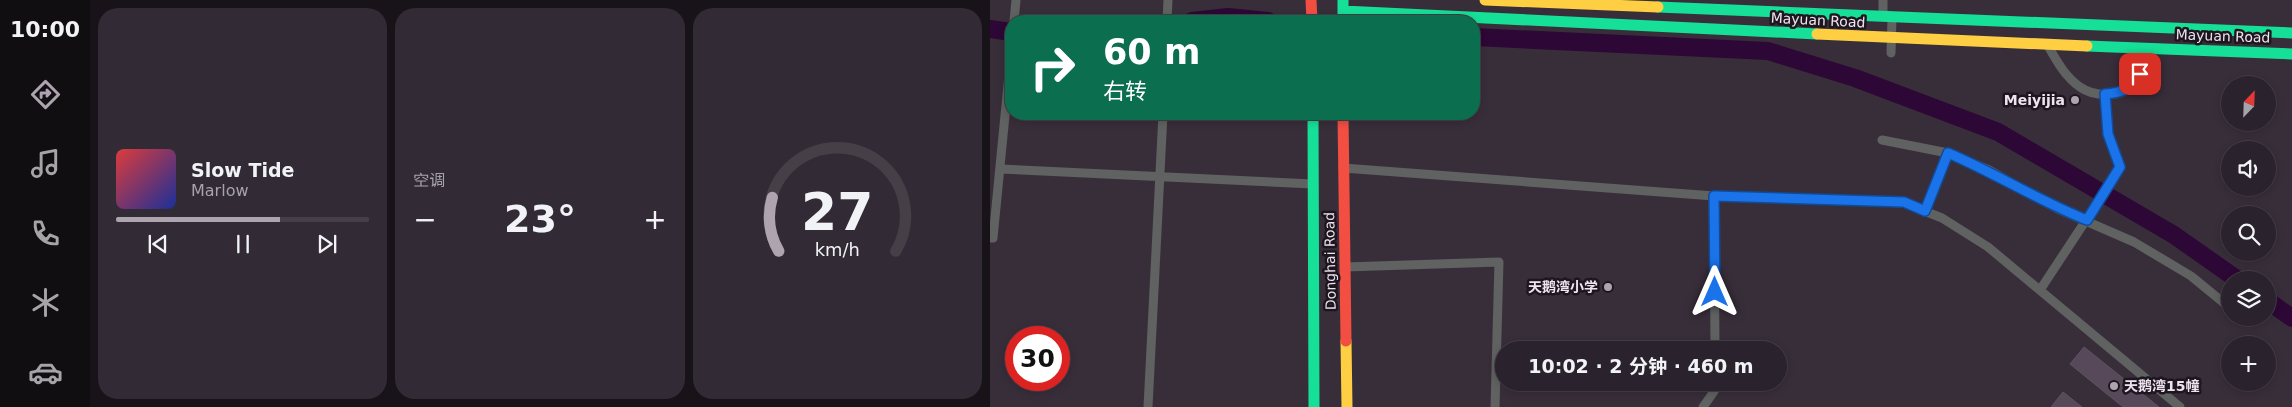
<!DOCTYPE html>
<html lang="zh">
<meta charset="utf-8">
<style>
body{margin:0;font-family:"DejaVu Sans","Noto Sans SC",sans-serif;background:#322a34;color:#f1f3f6;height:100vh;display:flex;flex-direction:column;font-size:19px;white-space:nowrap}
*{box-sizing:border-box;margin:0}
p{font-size:16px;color:#a5a4a9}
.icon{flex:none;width:28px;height:28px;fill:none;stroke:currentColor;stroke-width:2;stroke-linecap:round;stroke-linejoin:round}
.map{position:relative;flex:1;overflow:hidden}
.side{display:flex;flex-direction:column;gap:8px;padding:8px;background:#171318;width:900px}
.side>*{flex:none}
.top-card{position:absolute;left:15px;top:15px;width:475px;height:105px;border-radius:20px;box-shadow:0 2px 8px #0003,0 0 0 1px #463f48;background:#0b6e4f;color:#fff;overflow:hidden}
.needle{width:32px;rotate:23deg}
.fabs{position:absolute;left:1231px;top:76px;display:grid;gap:10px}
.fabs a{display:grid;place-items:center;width:55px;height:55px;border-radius:50%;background:#2a222c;box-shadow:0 2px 8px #0003,0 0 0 1px #463f48;font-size:25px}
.speed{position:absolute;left:15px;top:326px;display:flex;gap:10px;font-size:25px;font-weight:700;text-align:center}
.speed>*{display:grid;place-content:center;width:65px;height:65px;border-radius:50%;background:#2a222c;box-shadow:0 2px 8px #0003,0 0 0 1px #463f48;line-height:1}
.speed .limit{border:8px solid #d22;background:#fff;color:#111}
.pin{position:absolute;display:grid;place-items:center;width:42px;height:42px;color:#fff;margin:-21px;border-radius:10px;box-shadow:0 2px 8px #0006}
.me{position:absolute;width:55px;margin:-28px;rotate:0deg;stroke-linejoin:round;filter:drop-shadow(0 0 4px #0008)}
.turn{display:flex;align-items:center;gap:18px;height:105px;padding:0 15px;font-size:22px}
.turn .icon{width:65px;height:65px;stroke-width:2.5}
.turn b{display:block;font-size:35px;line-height:42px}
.big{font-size:38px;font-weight:700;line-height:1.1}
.side .card{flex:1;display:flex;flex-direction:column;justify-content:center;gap:8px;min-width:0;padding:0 18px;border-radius:20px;background:#322a34}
.side .dial{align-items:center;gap:0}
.dial svg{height:130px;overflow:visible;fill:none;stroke:#463f48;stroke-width:7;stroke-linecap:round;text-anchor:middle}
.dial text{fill:#f1f3f6;stroke:none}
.song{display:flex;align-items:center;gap:15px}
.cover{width:60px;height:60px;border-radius:8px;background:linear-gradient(135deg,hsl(0 70% 55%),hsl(230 70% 35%))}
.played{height:5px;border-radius:2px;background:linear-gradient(90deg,#aea4b0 65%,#463f48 65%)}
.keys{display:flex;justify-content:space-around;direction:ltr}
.heat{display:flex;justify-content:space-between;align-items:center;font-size:28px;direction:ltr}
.side .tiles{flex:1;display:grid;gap:8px;grid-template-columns:repeat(3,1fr)}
.trip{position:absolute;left:505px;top:341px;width:292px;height:50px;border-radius:25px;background:#2a222c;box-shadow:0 2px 8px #0003,0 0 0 1px #463f48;font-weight:700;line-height:50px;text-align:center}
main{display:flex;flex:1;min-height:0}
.menu{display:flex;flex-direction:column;width:90px;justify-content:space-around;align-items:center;background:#110e12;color:#a5a4a9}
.menu .icon{width:35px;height:35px}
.menu .current{color:#aea4b0}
.menu b{font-size:22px;color:#f1f3f6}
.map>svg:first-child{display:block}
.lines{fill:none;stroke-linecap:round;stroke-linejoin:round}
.river{stroke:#2d0735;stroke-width:18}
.building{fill:#57485a;stroke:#5d545f}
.street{stroke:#606161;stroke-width:9}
.fast{stroke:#16e098;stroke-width:11}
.slow{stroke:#ffcf43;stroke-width:11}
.jam{stroke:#f24e42;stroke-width:11}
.route-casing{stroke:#114b97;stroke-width:12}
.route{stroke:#1a73e8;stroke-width:9}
.poi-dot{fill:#aea4b0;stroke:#1e161f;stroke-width:2}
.labels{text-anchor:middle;stroke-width:5;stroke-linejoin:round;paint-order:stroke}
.street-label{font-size:14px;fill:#eee3f0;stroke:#1e161f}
.poi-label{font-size:14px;font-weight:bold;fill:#eee3f0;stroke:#1e161f;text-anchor:end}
</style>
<main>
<nav class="menu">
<b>10:00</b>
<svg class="icon current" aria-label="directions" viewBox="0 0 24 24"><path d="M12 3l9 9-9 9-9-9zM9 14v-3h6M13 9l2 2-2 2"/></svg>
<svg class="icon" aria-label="music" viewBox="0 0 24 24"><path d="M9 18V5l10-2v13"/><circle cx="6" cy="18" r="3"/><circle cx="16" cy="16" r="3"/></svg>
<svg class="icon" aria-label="phone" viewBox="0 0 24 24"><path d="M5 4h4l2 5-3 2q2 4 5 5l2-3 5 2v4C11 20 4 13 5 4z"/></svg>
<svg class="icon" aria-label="climate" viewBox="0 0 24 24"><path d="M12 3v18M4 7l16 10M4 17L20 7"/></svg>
<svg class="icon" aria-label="car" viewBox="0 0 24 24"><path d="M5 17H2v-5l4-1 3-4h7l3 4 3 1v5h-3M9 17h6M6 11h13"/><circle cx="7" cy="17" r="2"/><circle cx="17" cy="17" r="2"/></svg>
</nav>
<section class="side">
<div class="tiles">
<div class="card">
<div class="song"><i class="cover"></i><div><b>Slow Tide</b><p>Marlow</p></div></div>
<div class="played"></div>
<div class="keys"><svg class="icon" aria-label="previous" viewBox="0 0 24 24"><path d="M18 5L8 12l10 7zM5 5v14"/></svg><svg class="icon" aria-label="pause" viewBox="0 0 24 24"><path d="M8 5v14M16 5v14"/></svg><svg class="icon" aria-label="next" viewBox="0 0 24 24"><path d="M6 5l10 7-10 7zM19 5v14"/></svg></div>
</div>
<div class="card"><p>空调</p>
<div class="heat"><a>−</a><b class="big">23°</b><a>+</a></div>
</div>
<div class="card dial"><svg viewBox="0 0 100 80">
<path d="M14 69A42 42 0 1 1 86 69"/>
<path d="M14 69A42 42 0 0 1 10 36" stroke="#aea4b0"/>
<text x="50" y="56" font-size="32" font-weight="700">27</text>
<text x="50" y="72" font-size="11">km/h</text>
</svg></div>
</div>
</section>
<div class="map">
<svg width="1302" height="407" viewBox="0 0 1302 407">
<rect width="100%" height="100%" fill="#382e3a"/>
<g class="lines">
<path class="river" d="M202,21l36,-4 40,4
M0,29l21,3
M484,37l294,14 87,27 143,54 176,103 64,45
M1278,301l24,17"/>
</g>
<path class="building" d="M1094,347l75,60h-36l-53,-43z
M1073,392l19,15h-31z"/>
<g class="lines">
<path class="street" d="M893,16v-16
M24,21l2,-21
M177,21l1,-21
M1057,44c9,16 18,33 33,43 14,10 42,11 54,-3 8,-9 12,-25 16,-36
M901,53l1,-36
M892,140l66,13 41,17 69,39 76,33 57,34 39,32
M353,168l371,28 190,7 38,15 46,29 192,160
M10,169l313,15
M724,196l1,154
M935,211l23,-58
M0,238h3l18,-184
M355,267l154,-5 -4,145
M1050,290l81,-123 -13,-33 -3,-40
M158,407l15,-293
M713,407l12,-17v-8"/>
<path class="fast" d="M353,0v21
M668,7l634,26
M353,11l474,23
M1097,46l205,8
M323,114l1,293"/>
<path class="slow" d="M495,0l173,7
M827,34l270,12
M356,341l1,66"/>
<path class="jam" d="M321,0l1,21
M353,114l3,227"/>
</g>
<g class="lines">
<defs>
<path id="route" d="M725,292l-1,-96 190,6 21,9 23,-58c47,20 91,48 139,67l33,-53 -12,-33 -3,-40c16,-1 27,-5 35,-20"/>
</defs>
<use href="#route" class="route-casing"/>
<use href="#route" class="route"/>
</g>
<g class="poi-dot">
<circle cx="1085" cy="100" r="5"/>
<circle cx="618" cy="287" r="5"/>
<circle cx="1124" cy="386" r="5"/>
</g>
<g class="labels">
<g class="street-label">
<text transform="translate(828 20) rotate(3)" y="5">Mayuan Road</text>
<text transform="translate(1233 36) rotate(2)" y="5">Mayuan Road</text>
<text transform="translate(340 261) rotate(-91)" y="5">Donghai Road</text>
</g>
<g class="poi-label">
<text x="1075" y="105">Meiyijia</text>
<text x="608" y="292">天鹅湾小学</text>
<text x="1134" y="391" text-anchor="start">天鹅湾15幢</text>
</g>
</g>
</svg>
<div class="fabs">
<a><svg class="needle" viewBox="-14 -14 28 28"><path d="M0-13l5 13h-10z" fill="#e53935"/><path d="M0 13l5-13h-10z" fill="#a5a4a9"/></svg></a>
<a><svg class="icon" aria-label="sound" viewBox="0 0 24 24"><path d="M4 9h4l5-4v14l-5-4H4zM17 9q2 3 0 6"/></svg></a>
<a><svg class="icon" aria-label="search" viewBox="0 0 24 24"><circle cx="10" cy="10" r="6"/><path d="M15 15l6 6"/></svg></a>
<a><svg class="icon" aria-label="layers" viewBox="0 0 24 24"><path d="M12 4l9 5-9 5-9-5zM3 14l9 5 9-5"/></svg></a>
<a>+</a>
</div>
<div class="speed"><div class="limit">30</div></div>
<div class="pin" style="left:1150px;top:74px;background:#d93025"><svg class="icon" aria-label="arrive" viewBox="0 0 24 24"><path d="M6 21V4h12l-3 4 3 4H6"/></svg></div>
<svg class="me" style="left:725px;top:292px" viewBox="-20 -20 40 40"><path d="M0-17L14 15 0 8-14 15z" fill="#1a73e8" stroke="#fff" stroke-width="4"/></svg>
<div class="trip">10:02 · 2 分钟 · 460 m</div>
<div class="top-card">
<div class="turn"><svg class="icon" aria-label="right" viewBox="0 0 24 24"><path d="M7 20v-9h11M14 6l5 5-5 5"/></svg><div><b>60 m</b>右转</div></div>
</div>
</div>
</main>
